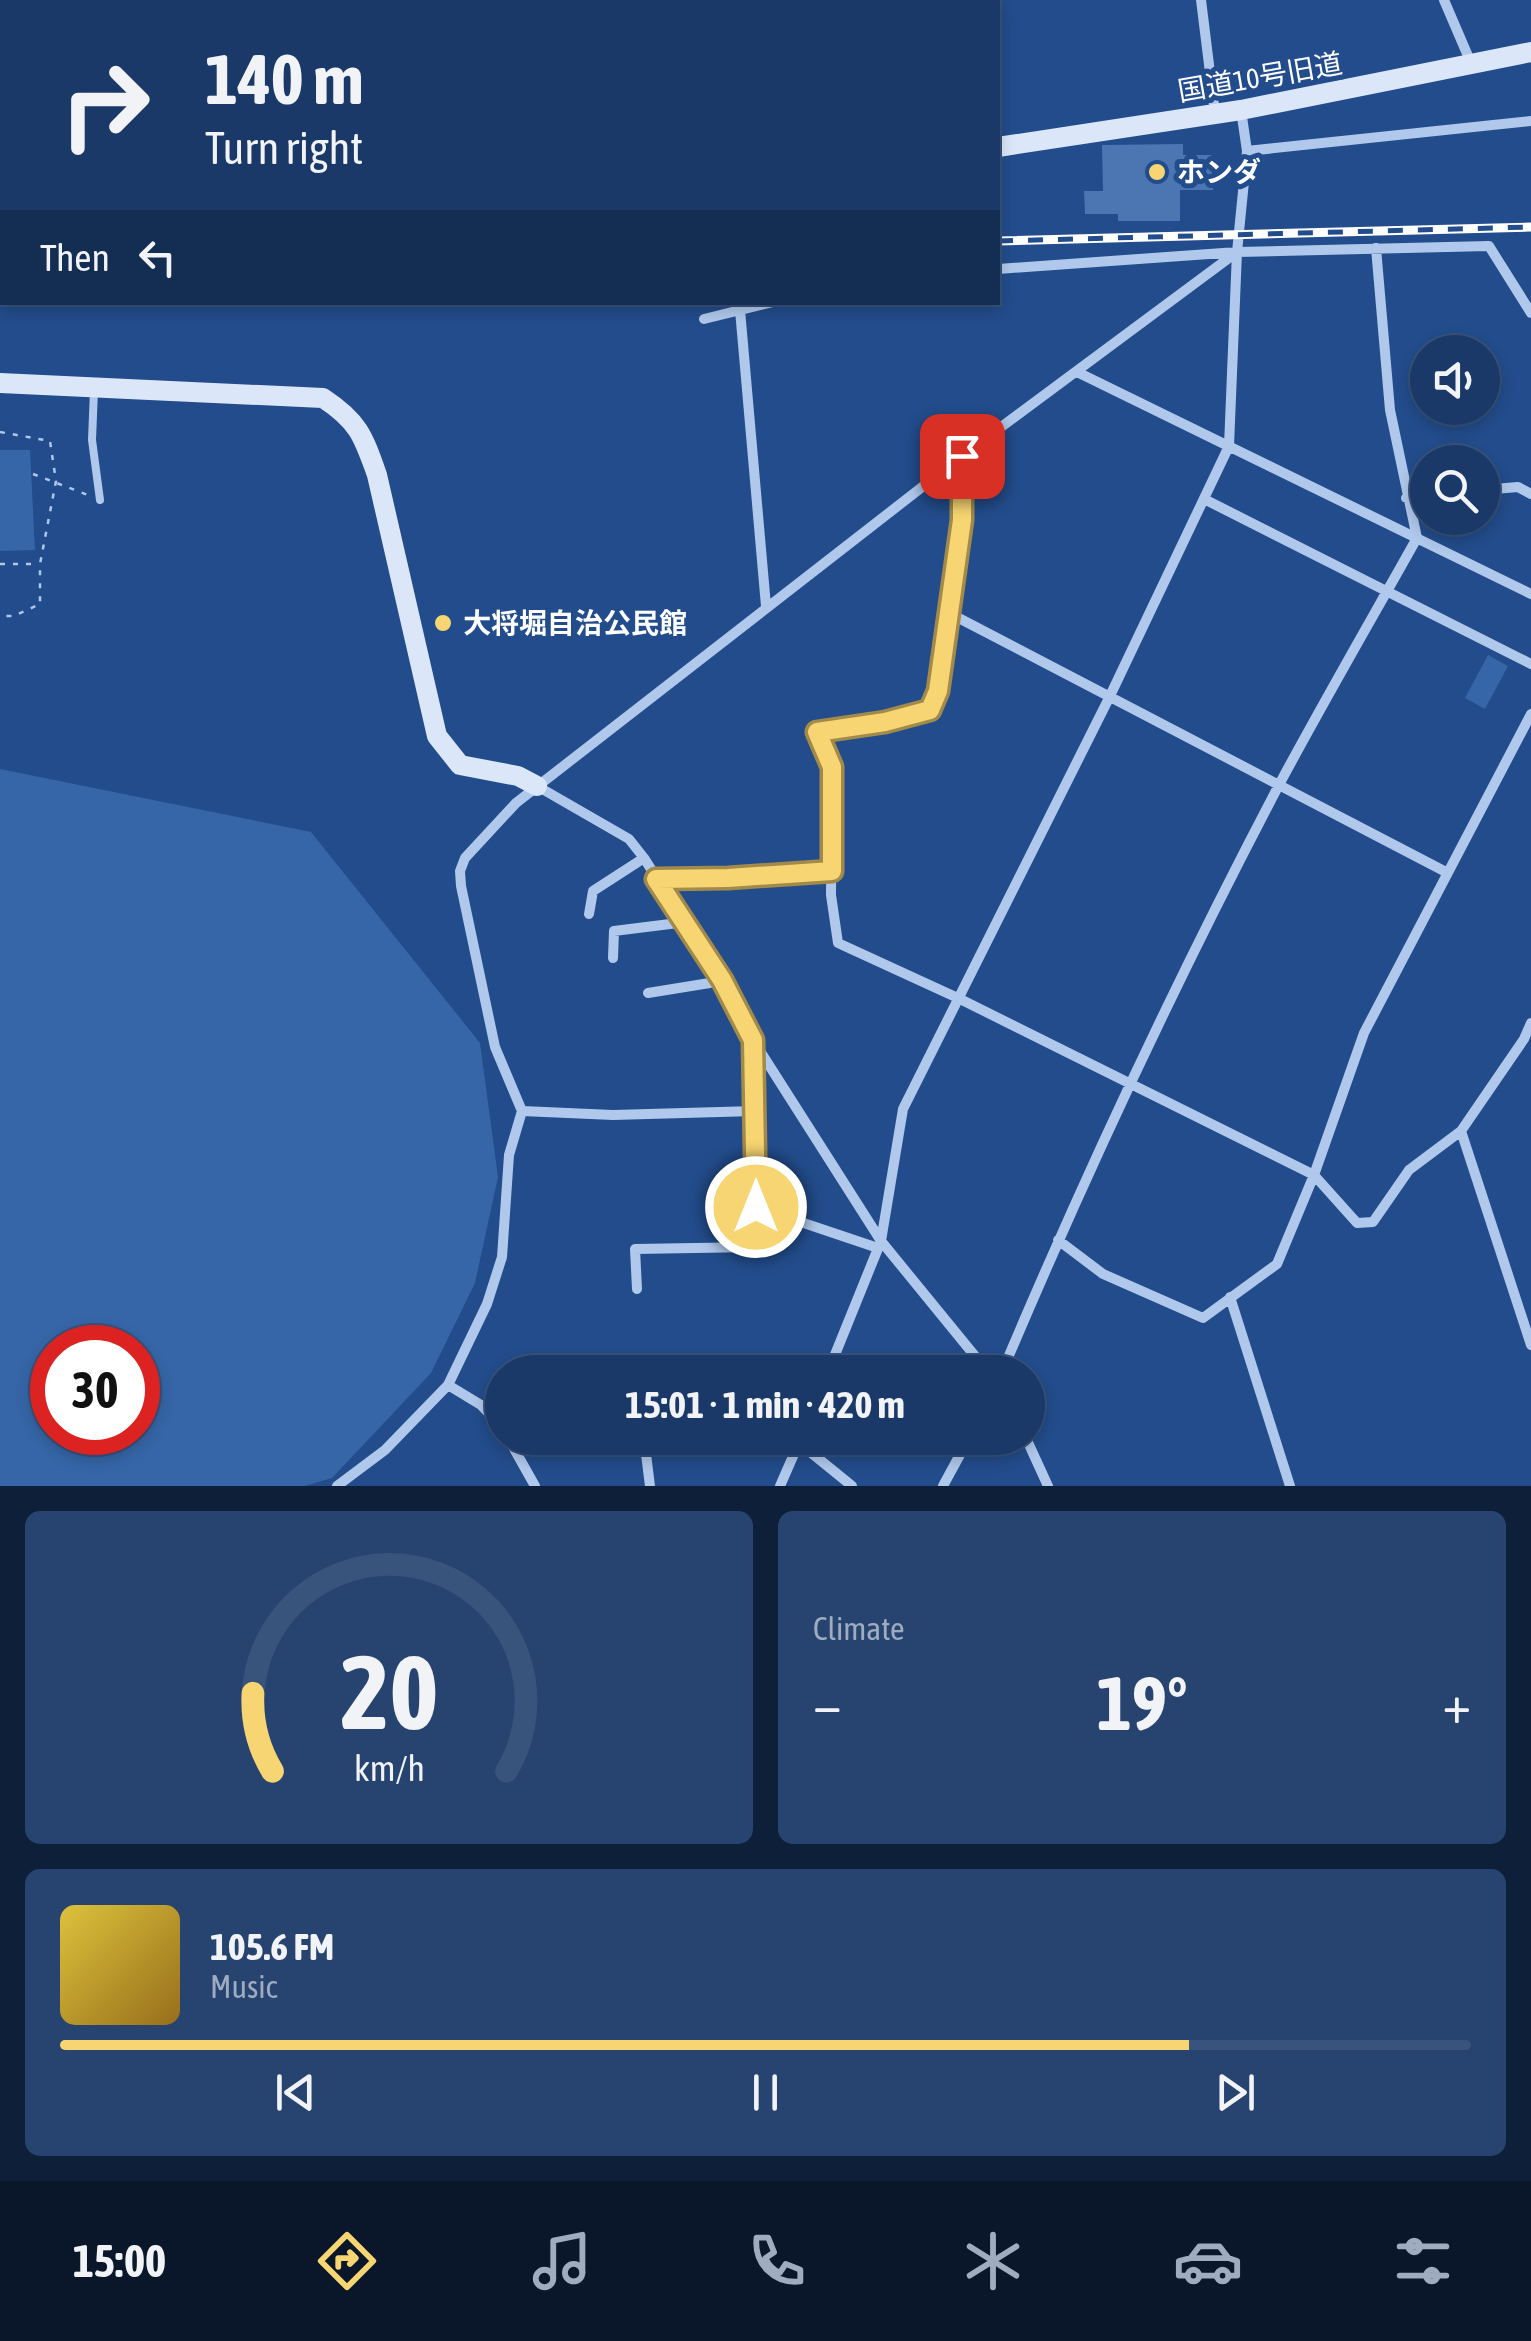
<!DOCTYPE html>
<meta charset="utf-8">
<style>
body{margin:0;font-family:"Asap Condensed","Noto Sans JP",sans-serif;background:#274471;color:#f1f3f6;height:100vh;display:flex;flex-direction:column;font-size:38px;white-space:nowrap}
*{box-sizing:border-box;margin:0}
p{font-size:32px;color:#9facc0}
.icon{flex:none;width:55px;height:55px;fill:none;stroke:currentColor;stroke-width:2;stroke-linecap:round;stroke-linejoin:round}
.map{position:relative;height:1486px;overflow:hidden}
.sheet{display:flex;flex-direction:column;gap:25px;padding:25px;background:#0e1f39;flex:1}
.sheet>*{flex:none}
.guide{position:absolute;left:0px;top:0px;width:1000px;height:305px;box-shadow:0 5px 15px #0003,0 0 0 2px #38537c;background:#1a3968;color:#f1f3f6;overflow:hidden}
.buttons{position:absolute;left:1410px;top:335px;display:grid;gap:20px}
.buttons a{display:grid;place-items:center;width:90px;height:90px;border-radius:50%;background:#1a3968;box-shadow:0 5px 15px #0003,0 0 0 2px #38537c;font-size:50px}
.speed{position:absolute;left:30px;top:1325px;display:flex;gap:20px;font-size:50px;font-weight:700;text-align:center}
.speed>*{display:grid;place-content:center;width:130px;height:130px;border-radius:50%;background:#1a3968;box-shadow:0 5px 15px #0003,0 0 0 2px #38537c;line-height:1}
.speed .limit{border:15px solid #d22;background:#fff;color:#111}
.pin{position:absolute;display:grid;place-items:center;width:85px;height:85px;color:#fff;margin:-42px;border-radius:20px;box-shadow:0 5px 15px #0006}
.me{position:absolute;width:110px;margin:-55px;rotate:0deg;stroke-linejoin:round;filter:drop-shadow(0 0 8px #0008)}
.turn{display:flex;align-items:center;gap:35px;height:210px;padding:0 40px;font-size:45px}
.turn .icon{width:130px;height:130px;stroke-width:2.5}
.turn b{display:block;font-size:70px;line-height:85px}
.then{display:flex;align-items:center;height:95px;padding:0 40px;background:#0003;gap:20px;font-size:38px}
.big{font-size:75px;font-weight:700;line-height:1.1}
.sheet .widget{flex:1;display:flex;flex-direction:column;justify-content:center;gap:15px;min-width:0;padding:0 35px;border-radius:15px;background:#274471}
.sheet .dial{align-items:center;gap:0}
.dial svg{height:260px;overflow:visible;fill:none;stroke:#38537c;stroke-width:7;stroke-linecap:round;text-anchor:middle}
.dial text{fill:#f1f3f6;stroke:none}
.song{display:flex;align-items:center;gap:30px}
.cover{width:120px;height:120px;border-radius:15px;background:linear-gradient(135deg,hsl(50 70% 55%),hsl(40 70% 35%))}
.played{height:10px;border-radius:5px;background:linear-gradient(90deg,#f7d572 80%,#38537c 80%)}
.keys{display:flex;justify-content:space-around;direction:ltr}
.heat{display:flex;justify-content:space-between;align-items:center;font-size:55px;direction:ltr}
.sheet .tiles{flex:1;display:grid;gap:25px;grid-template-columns:1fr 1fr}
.widget:last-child{grid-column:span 2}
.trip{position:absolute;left:485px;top:1355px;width:560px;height:100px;border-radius:50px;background:#1a3968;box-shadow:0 5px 15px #0003,0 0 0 2px #38537c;font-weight:700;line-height:100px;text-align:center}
.tabs{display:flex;height:160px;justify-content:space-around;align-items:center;background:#0a172a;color:#9facc0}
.tabs .icon{width:70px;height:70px}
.tabs .on{color:#f7d572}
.tabs b{font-size:45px;color:#f1f3f6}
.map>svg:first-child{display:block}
.green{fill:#3666a8;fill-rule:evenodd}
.building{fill:#4b76b2}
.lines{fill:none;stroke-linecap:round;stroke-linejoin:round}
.path{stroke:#b0c8eb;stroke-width:2.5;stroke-dasharray:5 8;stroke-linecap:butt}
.lane{stroke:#b0c8eb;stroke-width:8}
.street{stroke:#b0c8eb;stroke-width:10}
.secondary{stroke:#dbe7f9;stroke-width:20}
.highway{stroke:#fff;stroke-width:30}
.rail-casing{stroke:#fff;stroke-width:9}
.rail{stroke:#224c8b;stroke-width:5;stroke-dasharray:15;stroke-linecap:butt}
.route-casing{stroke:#a18a4a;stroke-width:25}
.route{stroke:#f7d572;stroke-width:18}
.poi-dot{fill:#f7d572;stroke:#224c8b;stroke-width:4}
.labels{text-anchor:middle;stroke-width:10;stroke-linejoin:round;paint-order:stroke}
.street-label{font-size:28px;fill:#fff;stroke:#224c8b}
.poi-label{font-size:28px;font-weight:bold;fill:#fff;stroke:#224c8b;text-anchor:start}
</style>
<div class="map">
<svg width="1531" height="1486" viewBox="0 0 1531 1486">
<rect width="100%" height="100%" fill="#224c8b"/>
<path class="green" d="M0,450h30l5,100 -35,1z
M1488,655l20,11 -23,43 -20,-11z
M0,769l311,63 169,211 18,134 -23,106 -44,90 -99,105 -27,8h-305zM52,1348h86v84h-86z"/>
<path class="building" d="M1183,144v11h29l1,35h-33v31h-62v-7h-33l-1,-23h19l-1,-46z"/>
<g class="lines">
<path class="path" d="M0,432l50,9 6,40 -16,83v40l-26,12h-14
M33,474l55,21
M0,564h39"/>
<path class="lane" d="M94,390l-2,50 8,60"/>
<path class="street" d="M493,0l1,2
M813,0l1,2
M943,0l1,2
M1201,0l14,113
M1444,0l27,63
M116,2l26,-2
M620,2l2,-2
M0,11h2
M1247,151l284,-30
M998,269l239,-17 252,-6 42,67
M740,310l26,296
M704,319l69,-17
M1077,372l454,222
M962,456l-1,64 -23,171 -8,19 -45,12 -68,11 15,34 -1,128 7,48 122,56 354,176 43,48 16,-1 36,-52 52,-39 63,-92 7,-16
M1482,490l36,-3 13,7
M1406,498l22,-2
M1204,499l327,165
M949,613l497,259
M537,786l92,53 15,19 78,123 31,59 128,201 107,131
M656,879l72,-1 104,-7
M589,914l4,-23 51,-33
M613,958l1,-27 72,-9
M648,993l74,-12
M522,1111l91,4 142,-4 -2,-70
M1461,1131l70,214
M756,1207l122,41
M1058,1240l45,34 100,44 74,-54 37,-89 50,-142 167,-319
M637,1289l-2,-40 120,-2v-136
M1230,1297l60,189
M828,1372l53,-131 22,-132 206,-411 120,-252 8,-194 10,-101 -6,-41
M1002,1372c84,-199 177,-397 278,-589 44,-82 91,-163 137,-245l-27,-128 -14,-162
M448,1385l33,20 21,22
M508,1438l27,48
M644,1438l6,48
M793,1438l59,48
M1026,1438l22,48
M337,1486l48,-36 63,-65 39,-81 15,-47 7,-102 13,-44 -27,-64 -34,-161 -1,-15 5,-13 51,-55 446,-347 275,-204
M780,1486l21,-48
M943,1486l26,-48"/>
<path class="secondary" d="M284,0v2
M998,147l243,-37 290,-58
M0,383l323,15c35,23 40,37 54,77l60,261 23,29 58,11 19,10"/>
<path class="highway" d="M658,2l2,-2
M694,2l2,-2
M0,178l2,-1
M0,201l2,-1"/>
<defs>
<path id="rail" d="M998,241l533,-14
M0,287h2"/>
</defs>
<use href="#rail" class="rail-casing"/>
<use href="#rail" class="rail"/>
</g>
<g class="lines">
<defs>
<path id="route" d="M756,1207l-3,-167 -31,-60 -66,-101 72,-1 104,-7v-104l-15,-35 68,-10 45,-12 8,-19 24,-171v-64"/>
</defs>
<use href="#route" class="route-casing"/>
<use href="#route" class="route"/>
</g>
<g class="poi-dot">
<circle cx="1157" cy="172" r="10"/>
<circle cx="443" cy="623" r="10"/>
</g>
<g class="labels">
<g class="street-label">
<text transform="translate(1260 77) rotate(-10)" y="10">国道10号旧道</text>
</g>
<g class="poi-label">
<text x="1177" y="182">ホンダ</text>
<text x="463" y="633">大将堀自治公民館</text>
</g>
</g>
</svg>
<div class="buttons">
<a><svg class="icon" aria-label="sound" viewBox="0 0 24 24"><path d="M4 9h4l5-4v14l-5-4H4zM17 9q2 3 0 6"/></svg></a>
<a><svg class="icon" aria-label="search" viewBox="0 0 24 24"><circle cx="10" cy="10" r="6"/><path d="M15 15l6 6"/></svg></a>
</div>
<div class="speed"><div class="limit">30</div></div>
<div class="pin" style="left:962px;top:456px;background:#d93025"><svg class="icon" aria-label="arrive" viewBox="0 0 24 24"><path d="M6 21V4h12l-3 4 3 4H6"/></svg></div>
<svg class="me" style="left:756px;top:1207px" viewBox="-20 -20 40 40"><circle r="17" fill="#f7d572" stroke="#fff" stroke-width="3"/><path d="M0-11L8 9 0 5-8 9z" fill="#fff"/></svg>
<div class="trip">15:01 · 1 min · 420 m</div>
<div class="guide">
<div class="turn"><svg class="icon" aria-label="right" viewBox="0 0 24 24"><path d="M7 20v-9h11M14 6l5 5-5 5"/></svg><div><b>140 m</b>Turn right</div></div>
<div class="then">Then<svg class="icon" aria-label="left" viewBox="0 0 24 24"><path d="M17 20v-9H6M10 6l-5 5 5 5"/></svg></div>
</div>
</div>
<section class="sheet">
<div class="tiles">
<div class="widget dial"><svg viewBox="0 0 100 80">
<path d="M14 69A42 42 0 1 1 86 69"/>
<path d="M14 69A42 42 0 0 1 8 45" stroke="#f7d572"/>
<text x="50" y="56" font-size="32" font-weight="700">20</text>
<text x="50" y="72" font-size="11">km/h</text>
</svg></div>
<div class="widget"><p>Climate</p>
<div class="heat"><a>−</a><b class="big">19°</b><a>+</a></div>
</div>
<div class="widget">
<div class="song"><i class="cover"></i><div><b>105.6 FM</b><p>Music</p></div></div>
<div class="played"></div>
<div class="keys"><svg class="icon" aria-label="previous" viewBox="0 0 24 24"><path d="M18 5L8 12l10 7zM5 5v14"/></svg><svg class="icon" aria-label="pause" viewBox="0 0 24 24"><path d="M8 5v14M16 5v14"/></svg><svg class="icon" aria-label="next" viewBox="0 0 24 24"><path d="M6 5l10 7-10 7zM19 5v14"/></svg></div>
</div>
</div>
</section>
<nav class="tabs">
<b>15:00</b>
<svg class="icon on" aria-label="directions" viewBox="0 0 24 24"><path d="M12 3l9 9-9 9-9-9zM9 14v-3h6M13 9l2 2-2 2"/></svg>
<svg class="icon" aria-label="music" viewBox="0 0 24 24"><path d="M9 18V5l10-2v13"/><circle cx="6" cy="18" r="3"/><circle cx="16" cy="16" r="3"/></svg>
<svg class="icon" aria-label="phone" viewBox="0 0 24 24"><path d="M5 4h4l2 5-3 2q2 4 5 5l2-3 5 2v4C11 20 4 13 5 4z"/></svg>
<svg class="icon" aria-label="climate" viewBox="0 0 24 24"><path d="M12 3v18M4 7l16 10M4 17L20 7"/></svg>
<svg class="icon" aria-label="car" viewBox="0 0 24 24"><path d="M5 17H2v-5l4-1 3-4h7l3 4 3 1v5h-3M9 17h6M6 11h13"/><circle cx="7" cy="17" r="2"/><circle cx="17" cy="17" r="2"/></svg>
<svg class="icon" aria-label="filters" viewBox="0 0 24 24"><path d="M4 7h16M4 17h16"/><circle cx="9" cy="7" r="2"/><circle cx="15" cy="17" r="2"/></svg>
</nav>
